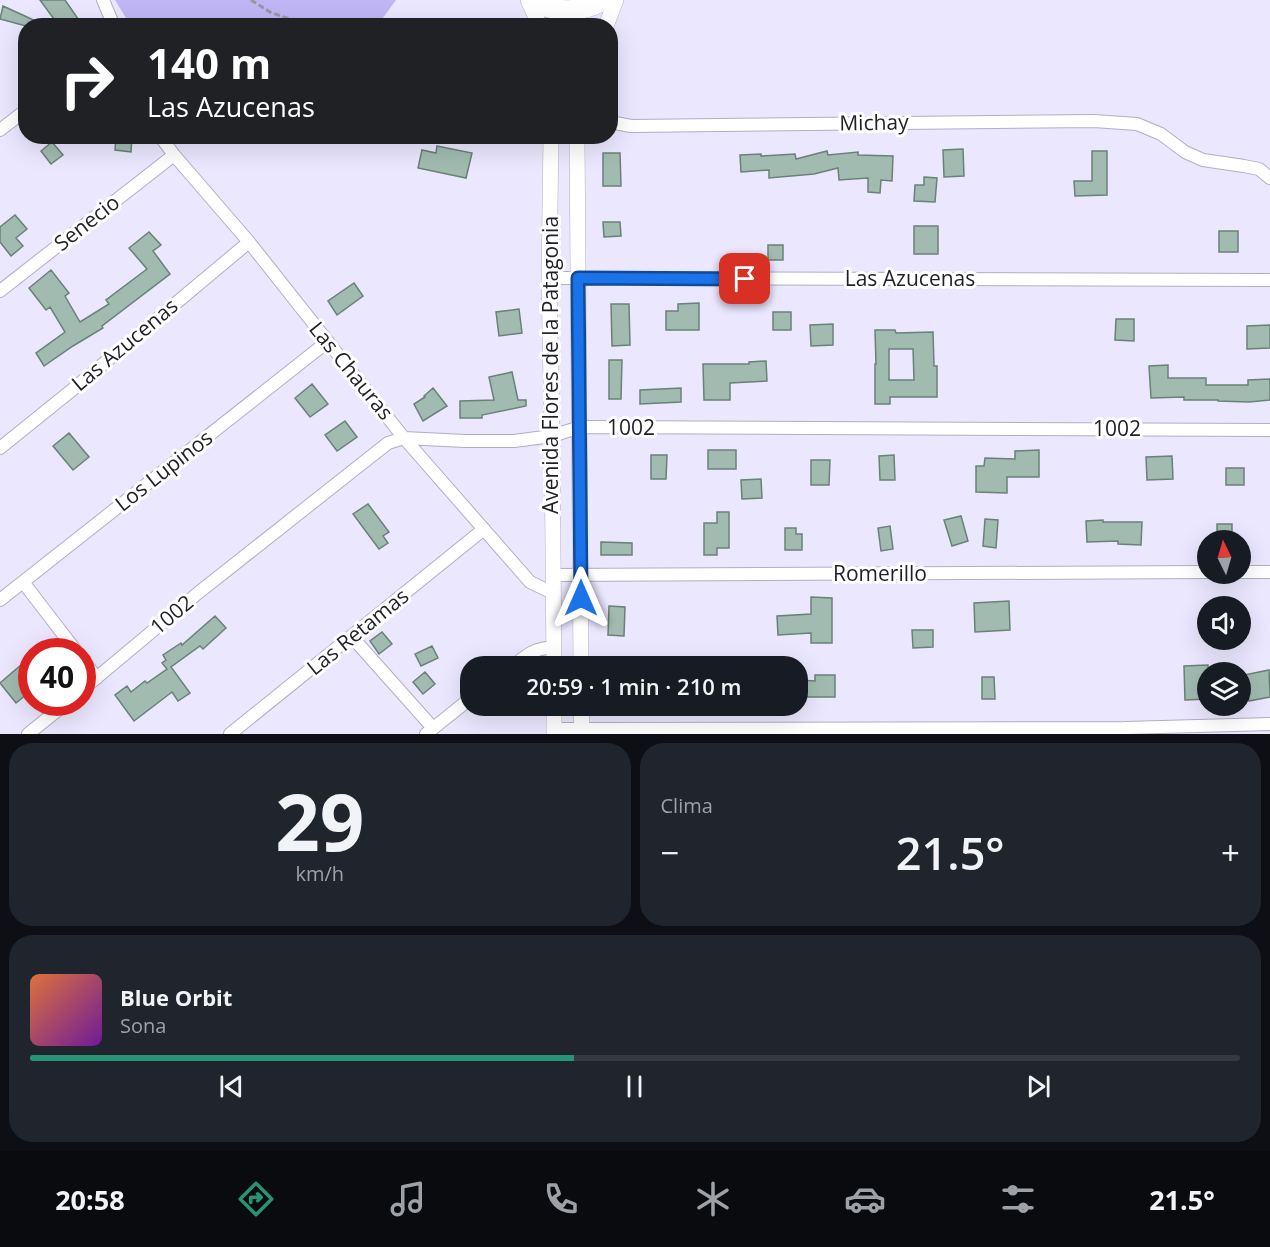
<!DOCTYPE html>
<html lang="es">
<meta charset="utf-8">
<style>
body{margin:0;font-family:"Open Sans",sans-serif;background:#20242c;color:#f1f3f6;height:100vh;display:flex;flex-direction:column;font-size:22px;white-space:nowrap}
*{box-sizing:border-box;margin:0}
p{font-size:20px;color:#9ea1a6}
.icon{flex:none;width:33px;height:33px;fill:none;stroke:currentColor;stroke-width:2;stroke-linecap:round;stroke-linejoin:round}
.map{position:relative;height:734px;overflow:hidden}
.details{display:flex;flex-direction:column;gap:9px;padding:9px;background:#0d0f14;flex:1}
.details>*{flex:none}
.banner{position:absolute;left:18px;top:18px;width:600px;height:126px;border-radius:24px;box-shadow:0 6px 24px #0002;background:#202124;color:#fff;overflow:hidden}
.needle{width:39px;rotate:355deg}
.fabs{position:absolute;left:1197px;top:530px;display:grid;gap:12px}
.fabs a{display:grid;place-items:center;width:54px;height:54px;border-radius:50%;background:#171b24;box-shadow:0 6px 24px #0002;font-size:30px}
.speed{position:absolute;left:18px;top:638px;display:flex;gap:12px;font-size:30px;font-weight:700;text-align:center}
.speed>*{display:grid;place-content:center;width:78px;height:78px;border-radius:50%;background:#171b24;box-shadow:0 6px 24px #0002;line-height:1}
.speed .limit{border:9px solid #d22;background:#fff;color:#111}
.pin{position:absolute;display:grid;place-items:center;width:51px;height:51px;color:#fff;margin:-26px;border-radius:12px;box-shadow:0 3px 9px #0006}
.me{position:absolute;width:66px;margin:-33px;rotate:0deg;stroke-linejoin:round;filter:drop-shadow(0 0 4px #0008)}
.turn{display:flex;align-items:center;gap:21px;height:126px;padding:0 30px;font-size:27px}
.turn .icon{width:78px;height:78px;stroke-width:2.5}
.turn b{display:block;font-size:42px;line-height:51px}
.big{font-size:45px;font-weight:600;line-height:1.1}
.details .tile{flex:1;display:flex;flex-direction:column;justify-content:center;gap:9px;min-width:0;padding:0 21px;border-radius:24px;background:#20242c}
.details .dial{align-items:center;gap:0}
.dial b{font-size:78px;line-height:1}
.song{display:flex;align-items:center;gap:18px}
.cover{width:72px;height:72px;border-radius:9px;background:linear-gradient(135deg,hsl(20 70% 55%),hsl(280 70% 35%))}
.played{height:6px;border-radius:3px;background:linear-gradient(90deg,#279473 45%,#363941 45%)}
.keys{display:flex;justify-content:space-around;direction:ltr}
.heat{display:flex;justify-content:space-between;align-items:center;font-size:33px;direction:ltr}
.details .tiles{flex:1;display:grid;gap:9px;grid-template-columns:1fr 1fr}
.tile:last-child{grid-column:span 2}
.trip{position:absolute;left:460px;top:656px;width:348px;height:60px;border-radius:24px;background:#171b24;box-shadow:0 6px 24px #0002;font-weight:600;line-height:60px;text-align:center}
.tab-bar{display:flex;height:96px;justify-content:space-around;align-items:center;background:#090b0e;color:#9ea1a6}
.tab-bar .icon{width:42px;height:42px}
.tab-bar .active{color:#279473}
.tab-bar b{font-size:27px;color:#f1f3f6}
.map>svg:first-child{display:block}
.green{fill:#c0b6f5}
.building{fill:#a1bbb0;stroke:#698177;stroke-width:1.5;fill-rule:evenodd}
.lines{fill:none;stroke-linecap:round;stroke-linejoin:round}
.minor-casing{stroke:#b1aec4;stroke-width:14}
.tertiary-casing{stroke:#b1aec4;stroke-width:16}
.primary-casing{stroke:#b1aec4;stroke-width:21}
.path{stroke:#9896a7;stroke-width:3;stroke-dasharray:6 3;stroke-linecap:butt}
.minor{stroke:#fff;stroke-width:12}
.tertiary{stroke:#fff;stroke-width:15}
.primary{stroke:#fff;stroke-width:20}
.route-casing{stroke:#114b97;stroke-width:15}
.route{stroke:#1a73e8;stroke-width:10}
.labels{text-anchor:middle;stroke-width:6;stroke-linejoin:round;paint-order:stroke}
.street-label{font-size:21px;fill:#201e27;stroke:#fff}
</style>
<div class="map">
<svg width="1270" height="734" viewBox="0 0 1270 734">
<rect width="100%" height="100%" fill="#eae7fe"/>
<path class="green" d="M115,0h281l-19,26 -233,-1 -15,-2z"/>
<path class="building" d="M40,0h25l18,26h-24z
M3,6l37,17 -1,3h-13l-26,-7z
M116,136h16l-1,16 -16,-2z
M52,142l11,13 -12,9 -10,-13z
M437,146l35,7 -6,25 -48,-10 4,-18 14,3z
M963,149l1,27 -20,1 -1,-27z
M827,151l1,4 30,-3v3l35,1 -1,25 -11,-1 -1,13 -12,-1v-14l-29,2 -1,-12 -24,6 -45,4v-8l-28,2 -1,-17 21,-1v2l34,-2 1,5z
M1092,151h15v44l-32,1 -1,-15h18z
M603,153h17l1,33h-18z
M924,177l13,1 -2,24 -21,-1 1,-16h9z
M15,215l12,14 -11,9 7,8 -12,10 -11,-14v-15z
M603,222h17l1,14 -17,1z
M914,226h24v28h-24z
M1219,231h19v21h-19z
M149,232l12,13 -8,6 17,23 -68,52 1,2 -30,18 -29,20 -8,-13 29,-21 -15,-25 -4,3 -17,-22 22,-18 18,23 -4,3 15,26 29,-18 -3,-4 41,-31 -18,-21z
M768,245h15v15h-15z
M354,283l9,13 -26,19 -9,-14z
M699,303v27h-33v-19h12v-7z
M611,304h18l1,41 -18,1z
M519,309l3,24 -23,3 -3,-24z
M773,312h18v18h-18z
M1116,319h18v22l-19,-1z
M833,324v21l-22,1 -1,-21z
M1270,325v23l-23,1v-23z
M875,330h20l1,3 37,-1 1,34h3v31h-47v7h-15v-40h1zM889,349h24l1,31h-25z
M609,360h13l-1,39h-12z
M766,361l1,20 -37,2v17h-26l-1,-36h46v-2z
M1168,365v13h38v7h42v-5l22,-1v21l-21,2 -31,-1v-1h-34v-3l-33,1 -2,-32z
M512,372l6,28h8v6l-44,9v3h-22v-17l34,-1 -5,-23z
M312,384l16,20 -18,13 -15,-19z
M433,388l14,18 -24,15 -9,-17 11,-7 -1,-1z
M681,388v14l-41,2v-14z
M345,421l12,16 -20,14 -12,-16z
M69,433l20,24 -16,13 -20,-24z
M708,450h28v19h-28z
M1039,450v27h-32v16l-31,-1v-26h8l1,-8 30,1v-8z
M651,455h16l-1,24h-15z
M894,455l1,25h-15l-1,-24z
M1172,456l1,23 -26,1 -1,-23z
M811,460h19l-1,25h-18z
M1226,468h18v17h-18z
M761,479l1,19 -20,1 -1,-19z
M368,504l21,28 -6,4 5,7 -9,6 -26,-35z
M717,512h12v36h-12v7h-13v-32h13z
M961,516l7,25 -16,5 -8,-26z
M985,519l13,1 -2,28 -13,-2z
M1103,520v2h39l-1,23 -23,-1v-3l-31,1 -1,-21z
M1217,524h15v16h-15z
M890,526l3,23 -12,2 -3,-23z
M785,528h11v6h6v16h-17z
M601,542l31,1v12h-31z
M811,597l21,1v45h-21v-10l-33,2 -1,-19 34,-2z
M1009,601l1,29 -35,2 -1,-29z
M609,606l16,1 -1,29 -16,-1z
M215,616l11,12 -23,21 -3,-3 -29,21 19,26 -12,8 -6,-9 -38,29 -19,-26 12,-9 4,6 14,-11 2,2 20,-14 -5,-6 4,-3 -3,-5 18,-12 1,2z
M912,630h21v17l-20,1z
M382,632l10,12 -13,10 -9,-13z
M432,646l6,12 -17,8 -6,-12z
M21,665l11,11v14l-16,13 -16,-20z
M1208,665v34l-23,1 -1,-34z
M1269,670l1,27 -21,4 -5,-26z
M425,672l10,12 -12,10 -10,-12z
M815,675h20v22h-37v-17l17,1z
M982,677h12l1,22h-13z"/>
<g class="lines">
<defs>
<path id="minor" d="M103,0l8,19v7
M154,26h12
M610,122l21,4 463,-5 43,3 24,10 24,18 18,8 41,6 15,3 11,9
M0,130l26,-20
M160,136l14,19 75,87 155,196 126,144 23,11
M549,278l721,2
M0,291l174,-136
M0,448l72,-58 177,-148
M1240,572h30
M553,575l655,-3
M23,582l53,69
M0,600l327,-258
M352,637l81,91
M82,659l15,19
M513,666c15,-12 20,-17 40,-19
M82,690l116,-97 190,-150 16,-5 61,3h49l38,-5 28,-9 690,3
M554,729l571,-1 145,-4
M28,734l40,-32
M230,734l254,-205
M426,734l45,-36"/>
<path id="tertiary" d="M528,0l12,26
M606,26l10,-26
M551,136l-2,142 3,158 2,230
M577,136l4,530
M554,705v29
M581,705l1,29"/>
<path id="primary" d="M533,0c22,15 50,12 71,0"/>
</defs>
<use href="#minor" class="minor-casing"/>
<use href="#tertiary" class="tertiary-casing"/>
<use href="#primary" class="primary-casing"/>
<path class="path" d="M251,0l19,12 38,14"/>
<use href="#minor" class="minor"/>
<use href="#tertiary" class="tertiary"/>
<use href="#primary" class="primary"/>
</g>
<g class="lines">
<defs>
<path id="route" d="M581,598l-3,-320 167,1"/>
</defs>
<use href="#route" class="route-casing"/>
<use href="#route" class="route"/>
</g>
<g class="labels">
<g class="street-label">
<text transform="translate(874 123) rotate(-1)" y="7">Michay</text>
<text transform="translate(87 223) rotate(-38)" y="7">Senecio</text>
<text x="910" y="286">Las Azucenas</text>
<text transform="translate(125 345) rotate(-40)" y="7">Las Azucenas</text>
<text transform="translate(551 365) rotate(-90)" y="7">Avenida Flores de la Patagonia</text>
<text transform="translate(351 371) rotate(51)" y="7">Las Chauras</text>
<text x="631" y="435">1002</text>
<text x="1117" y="436">1002</text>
<text transform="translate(164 471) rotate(-38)" y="7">Los Lupinos</text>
<text x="880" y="581">Romerillo</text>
<text transform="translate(172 615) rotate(-40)" y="7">1002</text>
<text transform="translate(358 632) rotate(-39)" y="7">Las Retamas</text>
</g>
</g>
</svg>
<div class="fabs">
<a><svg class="needle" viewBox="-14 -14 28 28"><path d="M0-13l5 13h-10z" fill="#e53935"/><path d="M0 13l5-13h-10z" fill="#9ea1a6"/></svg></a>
<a><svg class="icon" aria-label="sound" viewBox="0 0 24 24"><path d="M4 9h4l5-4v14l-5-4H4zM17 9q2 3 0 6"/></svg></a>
<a><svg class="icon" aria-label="layers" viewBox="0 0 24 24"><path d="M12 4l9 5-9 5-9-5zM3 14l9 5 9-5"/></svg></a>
</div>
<div class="speed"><div class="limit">40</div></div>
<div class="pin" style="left:745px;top:279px;background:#d93025"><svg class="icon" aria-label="arrive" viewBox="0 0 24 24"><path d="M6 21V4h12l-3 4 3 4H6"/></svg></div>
<svg class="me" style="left:581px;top:598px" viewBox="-20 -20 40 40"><path d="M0-17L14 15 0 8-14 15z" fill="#1a73e8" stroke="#fff" stroke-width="4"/></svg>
<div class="trip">20:59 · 1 min · 210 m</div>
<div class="banner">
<div class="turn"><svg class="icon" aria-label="right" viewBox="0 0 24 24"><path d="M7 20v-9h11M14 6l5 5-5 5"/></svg><div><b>140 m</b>Las Azucenas</div></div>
</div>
</div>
<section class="details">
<div class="tiles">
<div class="tile dial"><b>29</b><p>km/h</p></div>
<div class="tile"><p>Clima</p>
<div class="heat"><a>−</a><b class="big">21.5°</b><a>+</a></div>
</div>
<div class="tile">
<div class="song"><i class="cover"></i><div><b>Blue Orbit</b><p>Sona</p></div></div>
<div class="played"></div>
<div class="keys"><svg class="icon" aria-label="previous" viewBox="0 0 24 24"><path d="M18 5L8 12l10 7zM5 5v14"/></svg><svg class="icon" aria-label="pause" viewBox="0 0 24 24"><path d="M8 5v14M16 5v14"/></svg><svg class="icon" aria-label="next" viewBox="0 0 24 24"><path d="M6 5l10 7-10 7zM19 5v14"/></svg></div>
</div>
</div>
</section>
<nav class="tab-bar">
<b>20:58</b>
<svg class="icon active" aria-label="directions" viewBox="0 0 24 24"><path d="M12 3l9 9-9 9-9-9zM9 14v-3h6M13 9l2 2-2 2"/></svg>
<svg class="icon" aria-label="music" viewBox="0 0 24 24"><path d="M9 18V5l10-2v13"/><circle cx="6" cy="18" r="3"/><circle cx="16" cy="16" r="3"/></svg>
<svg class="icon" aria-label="phone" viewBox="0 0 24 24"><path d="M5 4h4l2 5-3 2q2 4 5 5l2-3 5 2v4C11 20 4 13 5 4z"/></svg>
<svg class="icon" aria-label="climate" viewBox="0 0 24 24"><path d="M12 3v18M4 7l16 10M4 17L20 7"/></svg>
<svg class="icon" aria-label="car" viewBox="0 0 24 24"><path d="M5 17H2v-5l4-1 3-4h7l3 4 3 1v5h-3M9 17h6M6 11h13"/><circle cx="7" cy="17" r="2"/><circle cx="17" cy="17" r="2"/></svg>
<svg class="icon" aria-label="filters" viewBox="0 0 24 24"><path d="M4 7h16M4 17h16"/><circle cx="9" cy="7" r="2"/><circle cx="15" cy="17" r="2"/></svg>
<b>21.5°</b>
</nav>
